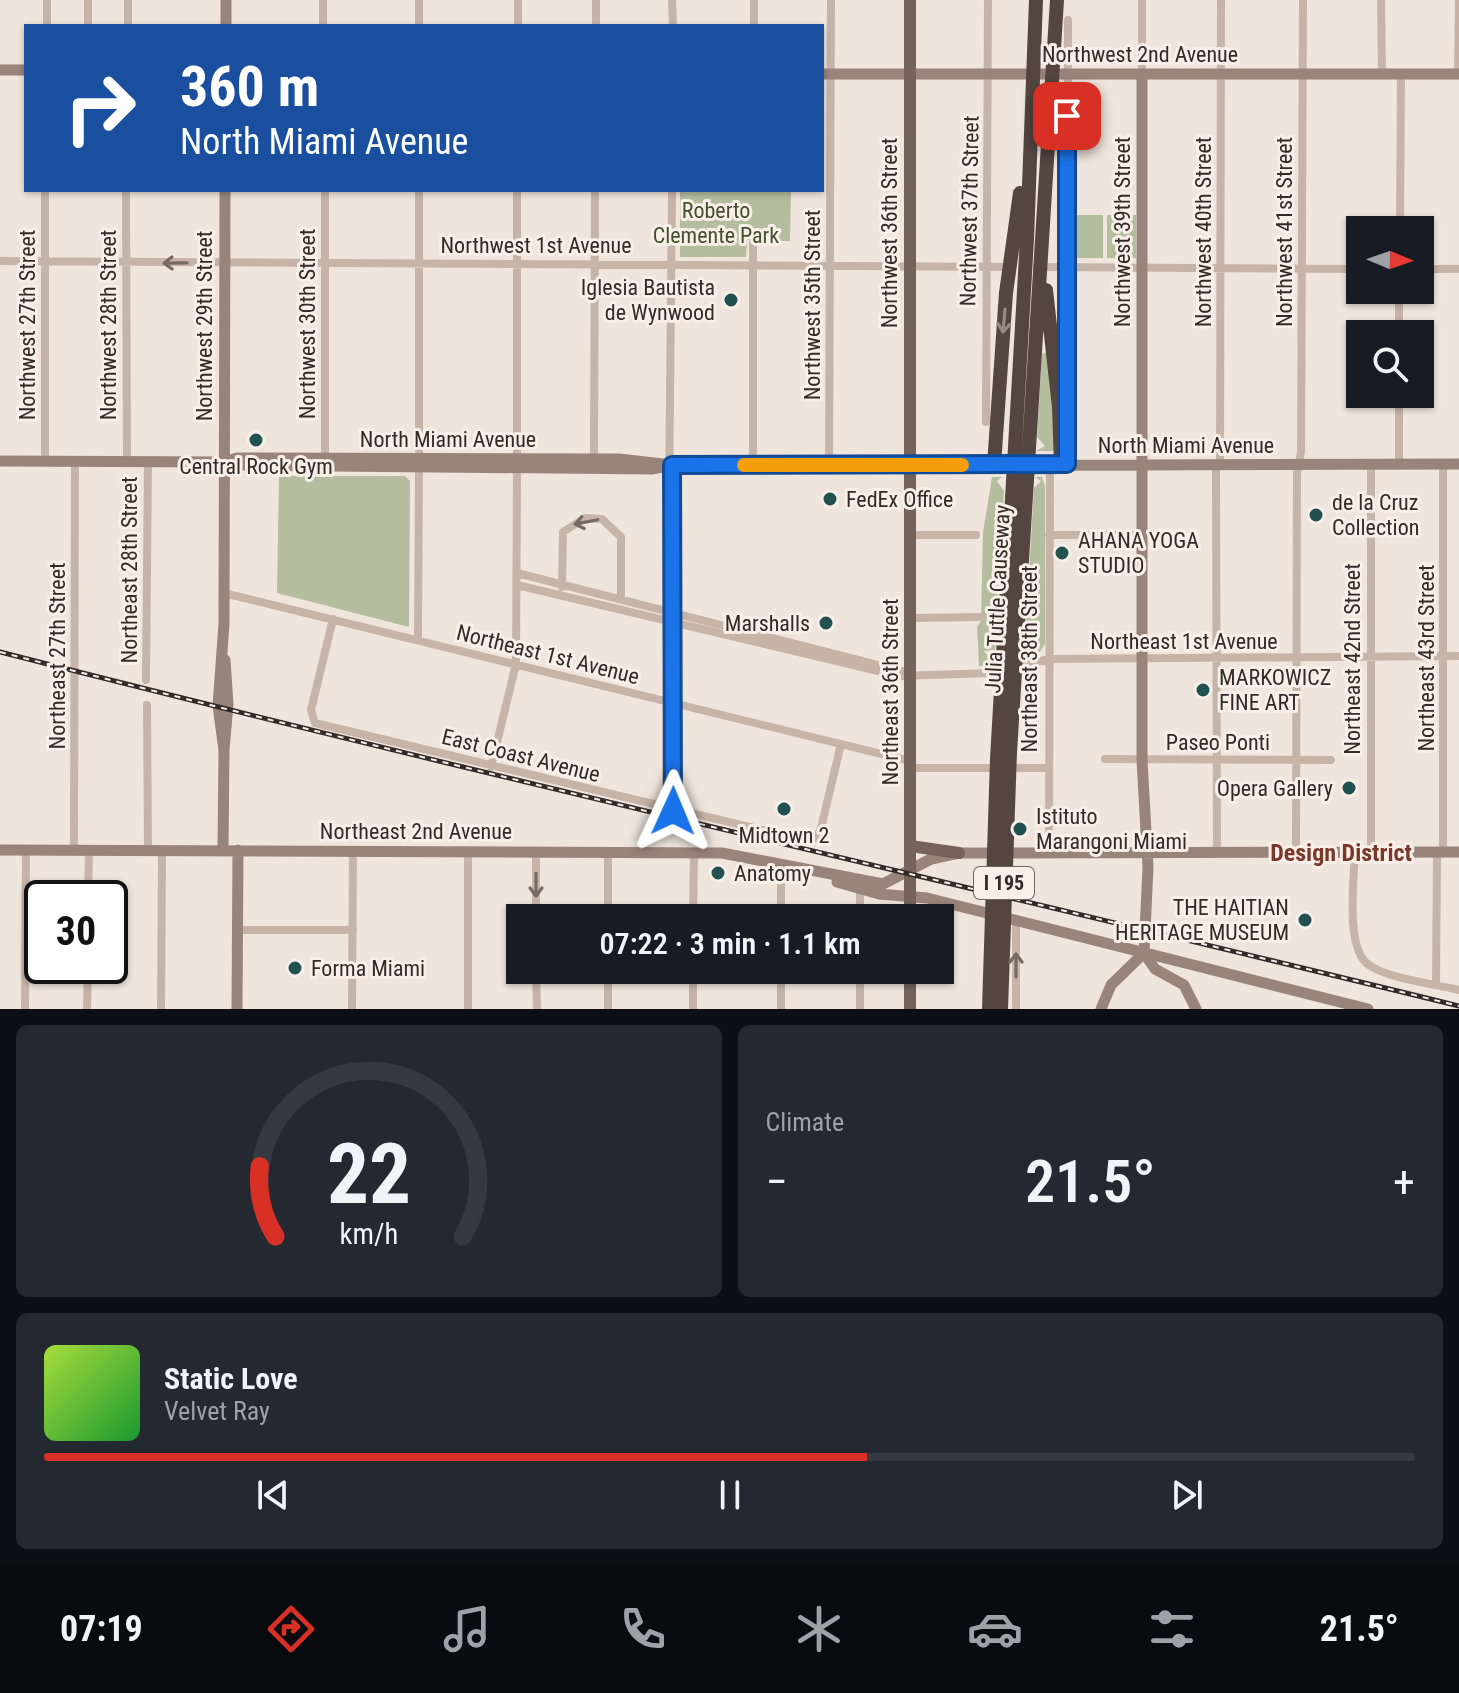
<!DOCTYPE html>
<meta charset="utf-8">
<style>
body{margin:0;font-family:"Roboto Condensed",sans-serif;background:#242831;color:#f1f3f6;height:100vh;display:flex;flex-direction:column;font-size:30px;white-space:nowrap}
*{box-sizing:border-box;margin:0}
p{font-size:26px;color:#9ea1a6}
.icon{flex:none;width:44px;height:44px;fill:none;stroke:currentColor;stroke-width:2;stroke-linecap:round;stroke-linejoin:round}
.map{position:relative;height:1009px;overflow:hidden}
.details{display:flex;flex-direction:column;gap:16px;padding:16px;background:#0d0f14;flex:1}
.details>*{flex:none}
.banner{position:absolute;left:24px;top:24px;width:800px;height:168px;border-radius:0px;box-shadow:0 2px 6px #0004;background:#1a4fa0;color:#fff;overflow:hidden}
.needle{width:52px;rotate:92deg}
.controls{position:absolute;left:1346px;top:216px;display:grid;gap:16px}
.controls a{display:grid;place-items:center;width:88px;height:88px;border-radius:0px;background:#171b24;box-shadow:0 2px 6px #0004;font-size:40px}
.speed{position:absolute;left:24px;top:880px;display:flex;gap:16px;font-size:40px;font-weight:700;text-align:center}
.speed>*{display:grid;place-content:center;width:104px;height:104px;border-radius:50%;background:#171b24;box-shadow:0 2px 6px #0004;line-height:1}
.speed .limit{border:4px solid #111;border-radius:12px;background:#fff;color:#111}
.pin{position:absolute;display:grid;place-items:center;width:68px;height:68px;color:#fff;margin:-34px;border-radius:16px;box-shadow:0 4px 12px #0006}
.me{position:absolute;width:88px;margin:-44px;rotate:1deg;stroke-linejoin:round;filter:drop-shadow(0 0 6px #0008)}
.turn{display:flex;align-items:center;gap:28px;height:168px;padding:0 24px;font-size:36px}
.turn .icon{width:104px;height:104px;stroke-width:2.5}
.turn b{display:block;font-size:56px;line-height:68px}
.big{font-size:60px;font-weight:600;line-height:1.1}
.details .tile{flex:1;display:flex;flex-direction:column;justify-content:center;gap:12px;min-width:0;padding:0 28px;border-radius:12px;background:#242831}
.details .dial{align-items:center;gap:0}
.dial svg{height:208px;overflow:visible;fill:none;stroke:#363941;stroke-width:7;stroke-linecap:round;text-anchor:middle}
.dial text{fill:#f1f3f6;stroke:none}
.song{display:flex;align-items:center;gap:24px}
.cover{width:96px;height:96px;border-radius:12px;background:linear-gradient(135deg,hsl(80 70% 55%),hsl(130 70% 35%))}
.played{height:8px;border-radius:4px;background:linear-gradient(90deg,#d93025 60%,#363941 60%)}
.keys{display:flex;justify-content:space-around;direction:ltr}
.heat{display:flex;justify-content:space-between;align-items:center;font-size:44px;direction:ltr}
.details .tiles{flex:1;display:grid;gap:16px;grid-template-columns:1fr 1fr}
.tile:last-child{grid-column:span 2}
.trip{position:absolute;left:506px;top:904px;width:448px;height:80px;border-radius:0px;background:#171b24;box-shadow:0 2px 6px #0004;font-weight:600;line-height:80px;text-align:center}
.dock{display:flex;height:128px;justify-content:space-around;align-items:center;background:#090b0e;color:#9ea1a6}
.dock .icon{width:56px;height:56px}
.dock .on{color:#d93025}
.dock b{font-size:36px;color:#f1f3f6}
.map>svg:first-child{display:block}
.green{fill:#b4bd9e}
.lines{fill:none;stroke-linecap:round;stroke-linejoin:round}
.street{stroke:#c6b4a9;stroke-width:8}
.secondary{stroke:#99847b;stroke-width:11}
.primary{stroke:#74625b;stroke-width:12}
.highway{stroke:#544540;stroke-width:14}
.rail-casing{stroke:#342b28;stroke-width:5}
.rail{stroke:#f7efe8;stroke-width:2;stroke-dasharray:6;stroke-linecap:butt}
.oneway{stroke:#766962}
.oneway2{stroke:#958983}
.route-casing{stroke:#114b97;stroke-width:20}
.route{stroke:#1a73e8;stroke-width:14}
.slow{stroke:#f59e0b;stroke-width:14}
.poi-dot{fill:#225151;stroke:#f7efe8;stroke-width:3}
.labels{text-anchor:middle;stroke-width:6;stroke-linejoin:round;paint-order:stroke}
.shield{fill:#f7efe8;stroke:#6e6662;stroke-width:2}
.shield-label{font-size:20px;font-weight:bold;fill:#342b28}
.street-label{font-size:22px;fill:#342b28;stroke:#f7efe8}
.park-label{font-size:22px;fill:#46502f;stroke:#f7efe8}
.poi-label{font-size:22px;fill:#342b28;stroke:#f7efe8;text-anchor:start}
.neighbourhood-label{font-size:24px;font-weight:bold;fill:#7a382a;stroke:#f7efe8}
</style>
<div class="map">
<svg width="1459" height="1009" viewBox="0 0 1459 1009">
<rect width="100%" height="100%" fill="#efe5dc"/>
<path class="green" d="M680,190h111l-1,51 -43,-1 -1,17h-66z
M1074,215h29v43h-29z
M1107,215h29v43h-29z
M1048,352l8,99h-20l9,-5 -8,-9 5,-83z
M279,476h126l5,5 -1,146 -132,-34z
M992,477h10l-5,4 7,10 -9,159 -11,1 10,14 -15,1 -2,-39 4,-6 2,-88z
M1035,477h7l3,9v158l-6,9 -15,5 13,-11v-5l-12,1 9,-155 7,-7z"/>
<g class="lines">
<path class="street" d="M47,0v26
M323,0v26
M672,0l1,26
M1381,0l1,74
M88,26v-26
M128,26v-26
M419,26v-26
M518,26v-26
M596,26v-26
M754,26v-26
M1142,74v-74
M1458,74l1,-74
M126,190l1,271
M1400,230l1,-156
M0,261l1011,6
M1037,267l323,2
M1420,269h39
M1399,334v-44
M1399,394v70
M986,422l2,-422
M1067,452l1,-432
M325,458v-268
M419,459v-269
M517,459v-269
M594,459l1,-269
M45,461v-271
M1216,464l1,388
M1220,464l1,-464
M1443,464v388
M753,465v-222
M1371,465v387
M829,466l2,-466
M910,535h66
M1049,535h93
M671,551l4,4 -2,256
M517,573l392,100
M517,585l382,91 94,-3 56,-14 410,-3
M562,587l1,-55 22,-14 17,1 19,18v62
M224,593l686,168
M910,618l72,-1
M333,619l-22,91 4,13 493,118 9,-4 4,-9 20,-84
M418,640l1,-172
M146,680l2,-219
M147,705l1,145
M1105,759l226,1
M491,767l25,-103 1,-195
M910,768h139
M666,809l6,-619
M74,850l1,-389
M536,852v66
M608,852v66
M1355,852c-1,27 -10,98 14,113 20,14 66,19 90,25
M1049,853l1,-389
M1296,853l1,-379 4,-22 2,-452
M781,863v55
M860,889v29
M88,898l1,-48
M693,918l1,-66
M237,930h116
M536,970l1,39
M608,970v39
M860,970v39
M1436,984l1,-132
M25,1009l1,-159
M87,1009l1,-43
M161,1009l1,-159
M352,1009l1,-158
M468,1009v-157
M693,1009v-39
M781,1009v-39
M1016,1009v-88"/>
<path class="secondary" d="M226,26v-26
M0,70h26
M822,74h637
M1142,74v686l6,107 -4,86 11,16 29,16 12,24
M0,461l224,1 13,3 415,4 16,-3
M224,462l13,-4 382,1 53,6 151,1 636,-2
M224,750l-6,-44 6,-82 1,-434
M0,850l722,3 161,31 48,-25 28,-6 500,-1
M223,850l1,-100 4,-46 -3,-44
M837,882l42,12 48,4 441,111
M237,1009l1,-159
M1101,1009l10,-24 33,-32"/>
<path class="primary" d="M910,0v918
M910,846l49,7
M910,1009v-39"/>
<path class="highway" d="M1046,290l13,117 2,57
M994,465l12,-172 14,-100
M989,1009l8,-250 30,-520 9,-239
M1001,1009l9,-257 47,-752"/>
<defs>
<path id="rail" d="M0,652c485,124 973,235 1459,354"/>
</defs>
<use href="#rail" class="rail-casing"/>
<use href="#rail" class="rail"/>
</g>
<defs><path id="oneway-shaft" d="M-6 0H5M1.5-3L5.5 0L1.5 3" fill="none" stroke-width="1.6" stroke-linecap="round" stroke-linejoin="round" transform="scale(2)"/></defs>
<g class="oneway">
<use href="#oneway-shaft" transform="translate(175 263) rotate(179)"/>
<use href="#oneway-shaft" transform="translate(586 522) rotate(169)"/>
<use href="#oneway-shaft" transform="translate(536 885) rotate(90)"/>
<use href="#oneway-shaft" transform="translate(1016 965) rotate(-90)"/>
</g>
<use class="oneway2" href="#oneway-shaft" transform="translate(1004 321) rotate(95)"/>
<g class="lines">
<defs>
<path id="route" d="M673,811l-1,-346 395,-1v-348"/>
</defs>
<use href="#route" class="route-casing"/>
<use href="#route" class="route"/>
<path class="slow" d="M744,465h218"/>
</g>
<g class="poi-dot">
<circle cx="731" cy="300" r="8"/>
<circle cx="256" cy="440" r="8"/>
<circle cx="830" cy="499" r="8"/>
<circle cx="1316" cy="515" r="8"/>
<circle cx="1062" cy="553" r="8"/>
<circle cx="826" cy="623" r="8"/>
<circle cx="1203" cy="690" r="8"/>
<circle cx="1349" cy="788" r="8"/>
<circle cx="784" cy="809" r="8"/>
<circle cx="1020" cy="829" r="8"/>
<circle cx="718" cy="873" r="8"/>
<circle cx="1305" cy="920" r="8"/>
<circle cx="295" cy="968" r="8"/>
</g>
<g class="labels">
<rect class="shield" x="974" y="867" width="60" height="32" rx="6"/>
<g class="shield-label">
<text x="1004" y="890">I 195</text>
</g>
<g class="street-label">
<text x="1140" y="62">Northwest 2nd Avenue</text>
<text transform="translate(969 211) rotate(-89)" y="8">Northwest 37th Street</text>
<text transform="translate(1122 232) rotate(-90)" y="8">Northwest 39th Street</text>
<text transform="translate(1203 232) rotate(-90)" y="8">Northwest 40th Street</text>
<text transform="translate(1284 232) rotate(-90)" y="8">Northwest 41st Street</text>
<text transform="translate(889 233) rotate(-90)" y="8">Northwest 36th Street</text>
<text x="536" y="253">Northwest 1st Avenue</text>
<text transform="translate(812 305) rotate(-90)" y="8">Northwest 35th Street</text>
<text transform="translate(307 324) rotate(-90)" y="8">Northwest 30th Street</text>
<text transform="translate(27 325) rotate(-90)" y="8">Northwest 27th Street</text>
<text transform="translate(108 325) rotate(-90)" y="8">Northwest 28th Street</text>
<text transform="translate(204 326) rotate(-90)" y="8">Northwest 29th Street</text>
<text x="448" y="447">North Miami Avenue</text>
<text x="1186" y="453">North Miami Avenue</text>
<text transform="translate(129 570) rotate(-90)" y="8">Northeast 28th Street</text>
<text transform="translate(997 599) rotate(-87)" y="8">Julia Tuttle Causeway</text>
<text x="1184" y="649">Northeast 1st Avenue</text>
<text transform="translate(548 654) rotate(14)" y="8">Northeast 1st Avenue</text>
<text transform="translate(57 656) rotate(-90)" y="8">Northeast 27th Street</text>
<text transform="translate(1426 658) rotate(-90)" y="8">Northeast 43rd Street</text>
<text transform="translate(1029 659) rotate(-90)" y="8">Northeast 38th Street</text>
<text transform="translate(1352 659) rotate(-90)" y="8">Northeast 42nd Street</text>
<text transform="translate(890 692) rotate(-90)" y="8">Northeast 36th Street</text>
<text x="1218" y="750">Paseo Ponti</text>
<text transform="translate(521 755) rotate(14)" y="8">East Coast Avenue</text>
<text x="416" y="839">Northeast 2nd Avenue</text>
</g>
<g class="park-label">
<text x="716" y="218">Roberto<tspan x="716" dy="25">Clemente Park</tspan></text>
</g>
<g class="poi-label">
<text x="715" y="295" text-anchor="end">Iglesia Bautista<tspan x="715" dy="25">de Wynwood</tspan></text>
<text x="256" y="474" text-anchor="middle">Central Rock Gym</text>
<text x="846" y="507">FedEx Office</text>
<text x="1332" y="510">de la Cruz<tspan x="1332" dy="25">Collection</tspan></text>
<text x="1078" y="548">AHANA YOGA<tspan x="1078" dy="25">STUDIO</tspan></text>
<text x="810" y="631" text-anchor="end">Marshalls</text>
<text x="1219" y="685">MARKOWICZ<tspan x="1219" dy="25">FINE ART</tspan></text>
<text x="1333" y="796" text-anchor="end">Opera Gallery</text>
<text x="1036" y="824">Istituto<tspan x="1036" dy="25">Marangoni Miami</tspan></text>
<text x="784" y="843" text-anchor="middle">Midtown 2</text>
<text x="734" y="881">Anatomy</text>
<text x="1289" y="915" text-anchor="end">THE HAITIAN<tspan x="1289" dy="25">HERITAGE MUSEUM</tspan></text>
<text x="311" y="976">Forma Miami</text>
</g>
<g class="neighbourhood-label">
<text x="1341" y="861">Design District</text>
</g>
</g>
</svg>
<div class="controls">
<a><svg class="needle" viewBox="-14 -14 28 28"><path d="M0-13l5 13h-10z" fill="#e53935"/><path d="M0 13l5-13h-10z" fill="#9ea1a6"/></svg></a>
<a><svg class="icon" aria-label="search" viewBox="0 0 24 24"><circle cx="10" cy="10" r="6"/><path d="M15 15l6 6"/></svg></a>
</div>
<div class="speed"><div class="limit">30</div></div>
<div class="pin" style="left:1067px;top:116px;background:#d93025"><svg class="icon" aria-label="arrive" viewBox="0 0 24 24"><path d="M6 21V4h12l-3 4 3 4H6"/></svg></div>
<svg class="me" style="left:673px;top:811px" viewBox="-20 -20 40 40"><path d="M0-17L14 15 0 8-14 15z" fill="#1a73e8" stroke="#fff" stroke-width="4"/></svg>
<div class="trip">07:22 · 3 min · 1.1 km</div>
<div class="banner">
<div class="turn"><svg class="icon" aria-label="right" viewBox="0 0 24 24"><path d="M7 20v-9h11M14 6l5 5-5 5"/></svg><div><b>360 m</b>North Miami Avenue</div></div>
</div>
</div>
<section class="details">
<div class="tiles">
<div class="tile dial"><svg viewBox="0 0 100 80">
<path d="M14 69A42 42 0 1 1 86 69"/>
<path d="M14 69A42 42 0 0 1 8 42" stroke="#d93025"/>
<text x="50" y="56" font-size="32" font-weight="700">22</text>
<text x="50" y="72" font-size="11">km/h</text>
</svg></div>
<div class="tile"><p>Climate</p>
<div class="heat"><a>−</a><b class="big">21.5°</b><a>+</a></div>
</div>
<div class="tile">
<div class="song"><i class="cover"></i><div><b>Static Love</b><p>Velvet Ray</p></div></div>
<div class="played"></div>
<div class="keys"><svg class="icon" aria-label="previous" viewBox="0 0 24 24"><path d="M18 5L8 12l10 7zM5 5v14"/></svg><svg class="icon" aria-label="pause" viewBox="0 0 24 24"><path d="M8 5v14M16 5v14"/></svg><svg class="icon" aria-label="next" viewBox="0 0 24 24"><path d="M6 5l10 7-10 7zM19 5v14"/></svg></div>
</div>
</div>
</section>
<nav class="dock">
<b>07:19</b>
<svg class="icon on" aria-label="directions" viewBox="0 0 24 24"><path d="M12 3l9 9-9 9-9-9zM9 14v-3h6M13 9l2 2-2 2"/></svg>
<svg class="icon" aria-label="music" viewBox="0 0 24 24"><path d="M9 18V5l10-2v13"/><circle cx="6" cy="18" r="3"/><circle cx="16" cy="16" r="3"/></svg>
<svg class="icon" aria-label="phone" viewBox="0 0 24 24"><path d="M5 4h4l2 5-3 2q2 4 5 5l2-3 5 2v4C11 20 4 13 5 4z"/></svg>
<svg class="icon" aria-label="climate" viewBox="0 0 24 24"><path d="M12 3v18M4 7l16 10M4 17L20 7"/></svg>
<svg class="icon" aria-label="car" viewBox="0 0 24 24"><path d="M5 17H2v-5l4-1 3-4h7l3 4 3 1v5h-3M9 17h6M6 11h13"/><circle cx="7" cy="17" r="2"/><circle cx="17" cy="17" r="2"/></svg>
<svg class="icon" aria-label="filters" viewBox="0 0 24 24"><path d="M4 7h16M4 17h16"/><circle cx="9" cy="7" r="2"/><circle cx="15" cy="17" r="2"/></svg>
<b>21.5°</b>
</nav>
